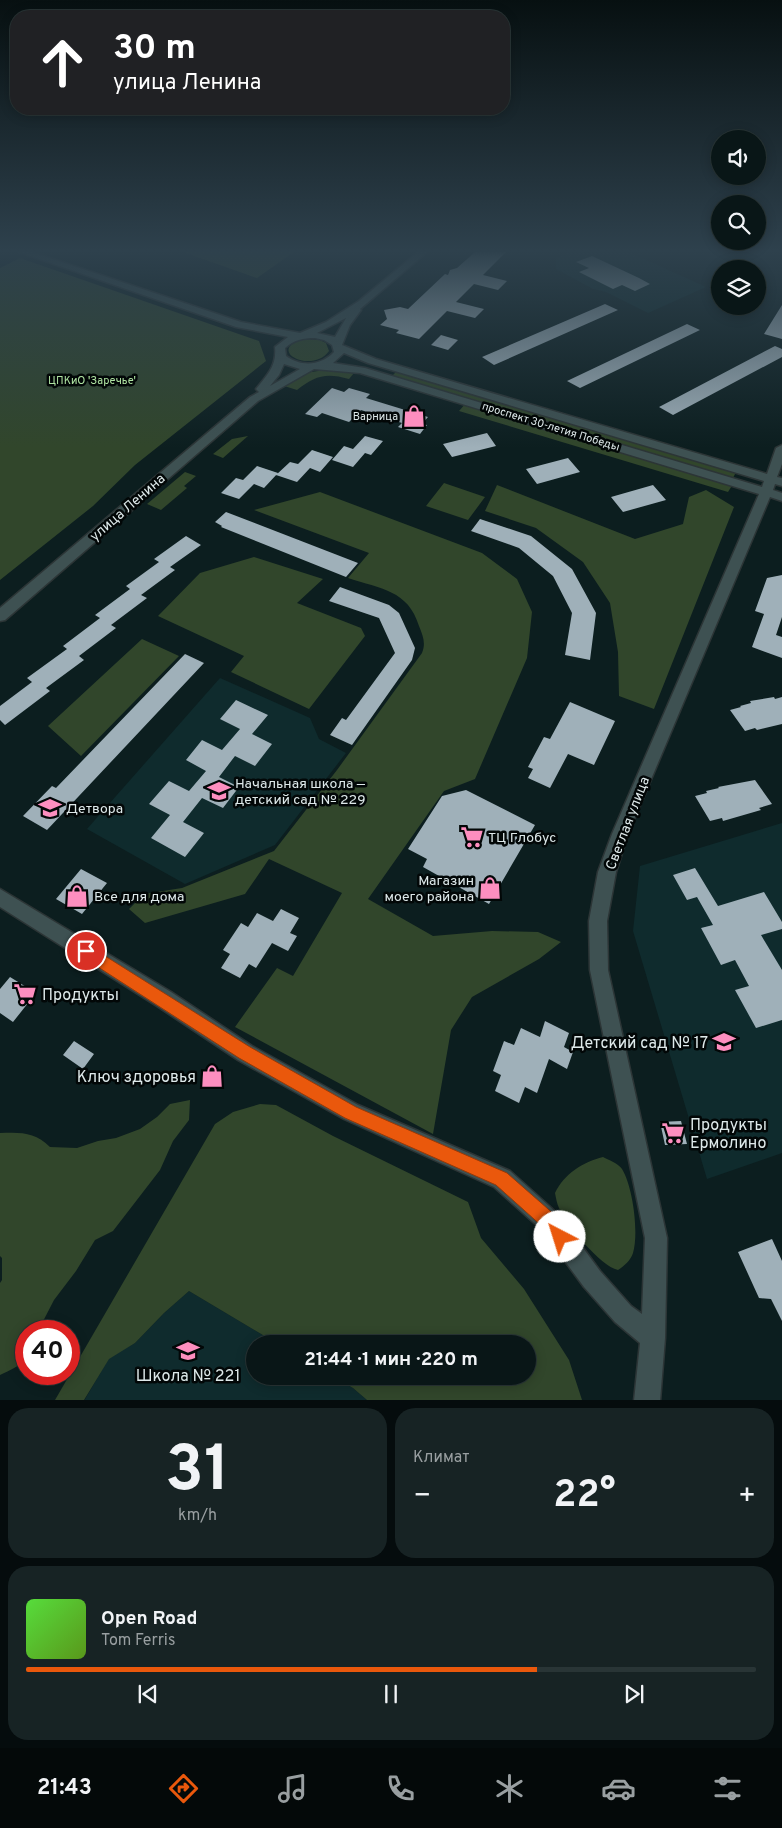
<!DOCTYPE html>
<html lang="ru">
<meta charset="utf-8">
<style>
body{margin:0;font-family:Overpass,sans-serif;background:#172324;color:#f1f3f6;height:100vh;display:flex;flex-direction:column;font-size:19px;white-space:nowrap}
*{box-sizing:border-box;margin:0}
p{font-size:16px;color:#999fa1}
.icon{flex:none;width:28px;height:28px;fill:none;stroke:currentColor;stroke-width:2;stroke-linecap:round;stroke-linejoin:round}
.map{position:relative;height:1400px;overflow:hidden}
.side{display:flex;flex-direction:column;gap:8px;padding:8px;background:#050c0d;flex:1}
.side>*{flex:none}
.hud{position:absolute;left:10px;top:10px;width:500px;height:105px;border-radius:20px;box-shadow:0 2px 12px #0003,0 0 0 1px #293536;background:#202124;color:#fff;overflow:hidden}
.fabs{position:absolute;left:711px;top:130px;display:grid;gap:10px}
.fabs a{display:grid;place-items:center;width:55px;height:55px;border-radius:50%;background:#091617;box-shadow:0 2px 12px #0003,0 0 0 1px #293536;font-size:25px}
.speed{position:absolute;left:15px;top:1320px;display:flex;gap:10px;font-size:25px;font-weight:700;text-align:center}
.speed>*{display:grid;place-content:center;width:65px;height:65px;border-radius:50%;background:#091617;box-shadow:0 2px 12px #0003,0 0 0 1px #293536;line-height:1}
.speed .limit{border:8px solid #d22;background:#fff;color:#111}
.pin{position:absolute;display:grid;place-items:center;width:42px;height:42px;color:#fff;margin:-21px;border:2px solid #fff;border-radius:50%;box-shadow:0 1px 5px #0007}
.me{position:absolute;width:55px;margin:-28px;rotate:320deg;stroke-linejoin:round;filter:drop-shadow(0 0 4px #0008)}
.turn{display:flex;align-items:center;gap:18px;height:105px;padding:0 20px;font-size:22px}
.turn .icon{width:65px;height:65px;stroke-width:2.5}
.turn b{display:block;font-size:35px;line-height:42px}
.big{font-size:38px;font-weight:700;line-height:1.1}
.side .card{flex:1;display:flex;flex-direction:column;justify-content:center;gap:8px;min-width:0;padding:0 18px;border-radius:20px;background:#172324}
.side .dial{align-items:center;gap:0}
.dial b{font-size:65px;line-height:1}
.song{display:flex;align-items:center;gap:15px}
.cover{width:60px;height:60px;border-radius:8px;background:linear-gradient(135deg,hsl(110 70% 55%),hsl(90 70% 35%))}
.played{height:5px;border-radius:2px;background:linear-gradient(90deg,#ea580c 70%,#293536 70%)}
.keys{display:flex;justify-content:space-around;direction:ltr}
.heat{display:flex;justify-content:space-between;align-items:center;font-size:28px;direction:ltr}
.side .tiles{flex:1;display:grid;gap:8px;grid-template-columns:1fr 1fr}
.card:last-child{grid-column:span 2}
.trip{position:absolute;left:246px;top:1335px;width:290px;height:50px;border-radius:25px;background:#091617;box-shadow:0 2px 12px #0003,0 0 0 1px #293536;font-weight:700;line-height:50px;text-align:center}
.tab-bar{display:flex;height:80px;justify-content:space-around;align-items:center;background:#040909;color:#999fa1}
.tab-bar .icon{width:35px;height:35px}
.tab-bar .current{color:#ea580c}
.tab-bar b{font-size:22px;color:#f1f3f6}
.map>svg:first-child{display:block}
.built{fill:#0f2b2d}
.green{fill:#31462b}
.building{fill:#9fb0b9}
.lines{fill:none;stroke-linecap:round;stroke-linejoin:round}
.secondary-casing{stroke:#2c3536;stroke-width:3}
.secondary{fill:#3e5152;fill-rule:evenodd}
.route{fill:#ea580c;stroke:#983908}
.labels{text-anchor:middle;stroke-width:5;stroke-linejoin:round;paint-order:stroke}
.far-park-label{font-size:11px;fill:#b0e5a3;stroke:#020707}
.far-poi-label{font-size:11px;fill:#dee9ea;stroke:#020707;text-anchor:end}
.far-street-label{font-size:11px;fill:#dee9ea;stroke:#020707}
.street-label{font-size:14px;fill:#dee9ea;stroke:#020707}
.poi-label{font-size:14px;fill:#dee9ea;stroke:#020707;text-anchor:start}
.near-poi-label{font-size:16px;fill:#dee9ea;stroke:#020707;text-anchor:start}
</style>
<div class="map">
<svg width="782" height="1401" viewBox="0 0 782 1401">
<rect width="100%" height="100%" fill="#0c1e1f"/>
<path class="built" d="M570,252h59l77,35 -58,26 -42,-21 -13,-3 -37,-20v-11z
M220,678l90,40 9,21 27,14 -71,92 -90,39 -98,-55z
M782,823v330l-75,26 -74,-248 7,-65z
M189,1291l89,53h-23v32h78l20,12 14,12 -283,1 25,-43 26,-15 29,-30z"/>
<path class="green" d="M183,252h111l-37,26z
M20,258l239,83 7,20 -131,104 -42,41 -93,74v-312z
M304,339l16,1 6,3 3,8c-17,24 -65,-1 -25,-12z
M331,369l23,4 -5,6c-23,-7 -35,-3 -52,11l-16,-5 24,-12z
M396,372l340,100 -3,6 -341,-102z
M466,403l267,81 -5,8 -269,-81z
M248,436l-25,22 -10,-4 19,-15z
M185,472l11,4 -12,10 3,2 -26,22 -14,-6z
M444,483l41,14 -17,23 -42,-14z
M497,485l138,54 48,-15 6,-27 17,-7 28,17 -80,202 -35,-13 -1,-44 -8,-49 -27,-41 -47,-34 -51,-17z
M320,492l162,61 35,26 15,33 -5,46 -52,121 -31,12 -76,108 65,37 59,-5 46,1 23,10 -22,17 -67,38 -21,33 -18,104 -198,-107 42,-59 16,8 49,-83 -73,-34 -24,35 -100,29 -16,-14 15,-15 38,-6 92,-37 63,-81 85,-117c4,-10 1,-17 -3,-27 -11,-36 -38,-37 -71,-48l21,-25 -115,-43z
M254,557l69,22 -26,24 64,25 4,8 -56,73 -78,-37 13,-16 -86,-40 42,-43z
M142,639l37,17 -98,100 -33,-30z
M190,1100l-1,20 -16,21 -13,29 -47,61 -18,9 -19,31 -22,29 -16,31h-12c0,32 3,30 -26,44v-92l2,-3v-22l-2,-2v-123c21,-1 35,-1 50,14l27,1 21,-7 18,-3 24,-9 17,-12 13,-13z
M260,1104l16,1 57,31 135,66 13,36 43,51 45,71 13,40h-215l-14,-12 -20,-12h195v-32h-250l-89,-53 -25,22 -29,30 -26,16 -25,41h-29l160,-276 18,-12z
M603,1157c6,3 16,7 19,12 11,18 17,64 11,84 -2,7 -9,13 -15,17 -18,-4 -51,-45 -59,-62 -2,-4 -3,-10 -4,-15 9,-19 28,-31 48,-36z"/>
<path class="building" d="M475,252h31l-23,23 24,6 -9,9 -24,-6 -18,18 28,7 -9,9 -28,-7 -28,28 -23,-6 3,-3 -19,-5 7,-6 -3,-9 16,-3 8,2 37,-35 3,1 2,-5 7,-2z
M592,256l47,22 11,6 -15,7 -13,-6 -9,4 -34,-17 10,-4 -13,-6z
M605,304l13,6 -124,55 -12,-8z
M782,305v34l-18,-5z
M687,324l13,6 -120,58 -13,-7z
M441,335l17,5 -10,10 -17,-5z
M775,346l7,3v8l-109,58 -14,-8z
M332,388l12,4 5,-4 21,6 -4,4 62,19 -6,7 5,1 -7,9 -22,-7 4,-4 -41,-13 -12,12 -27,-9 -5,4 -12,-3z
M487,433l9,13 -44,11 -9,-13z
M365,436l18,5 -12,14 -6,-2 -12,14 -21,-7 12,-14 9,3z
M312,450l21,7 -13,15 -10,-4 -13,14 -21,-7 14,-13 8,2z
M568,458l12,14 -43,12 -11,-15z
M257,466l21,7 -14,15 -10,-4 -15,15 -18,-6 15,-15 7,2z
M653,485l13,15 -43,12 -12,-15z
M226,512l132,51 -12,14 -125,-50 1,-1 -7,-4z
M480,519l51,17 41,33 24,44 -6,47 -25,-5 7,-42 -19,-37 -34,-28 -48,-17z
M186,536l15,9 -31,22 5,3 -34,25 6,3 -36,27 5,3 -37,28 5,4 -38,28 4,3 -45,34 -5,-5v-14l32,-24 -5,-4 40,-29 -4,-3 37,-28 -5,-3 35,-26 -4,-3 33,-24 -5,-3z
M782,575v42l-6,18 6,2v21l-30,-11 12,-33 -9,-3 12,-33z
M340,587l49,18 10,8 16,35 -3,12 -60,85 -22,-10 12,-17 4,2 49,-67 -16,-35 -50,-17z
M185,654l19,9 -157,167 -24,-14 29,-30 4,2z
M774,697l1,2 7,-2v27l-25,6 -2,-2 -10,3 -15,-21 11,-3 -1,-1 11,-3 -1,-2z
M236,700l32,15 -16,19 20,10 -17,22 -20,-10 -16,21 20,10 -16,21 -21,-10 -19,24 21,11 -19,24 -34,-19 19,-23 -21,-11 20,-23 20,10 17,-20 -20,-11 16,-20 20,10 18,-21 -20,-10z
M570,702l45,19 -21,44 -26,-11 -18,34 -22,-10 5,-9 -5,-2 16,-30 6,2z
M755,780l17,24 -13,4 2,2 -38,11 -1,-3 -12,3 -15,-25 12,-3 -1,-2 13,-3 -1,-1z
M466,790l69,35 -46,79 -66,-37 4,-8 -19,-10 34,-53z
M695,868l23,38 46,-14 18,30v7l-21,6 21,35v50l-26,8 -21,-38 14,-4 -14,-26 -14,5 -20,-37 12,-3 -16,-28 -10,3 -14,-25z
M81,869l26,14 -25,31 -26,-15z
M281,909l18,9 -9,15 7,3 -9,15 -16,-8 -16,25 -7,-4 -9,14 -19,-10 9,-14 -7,-4 18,-27 7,4 9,-14 16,8z
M10,977l26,16 -23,29 -13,-9v-24z
M545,1021l24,12 -5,14 9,5 -6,17 -18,-10 -12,34 -12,-6 -6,16 -24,-12 6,-16 -8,-4 11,-30 10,4 7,-17 19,9z
M74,1041l20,13 -11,15 -20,-14z
M681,1121l6,23 -22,1 -5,-23z
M772,1239l10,22v60l-11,-22 -12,-1 -21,-46z"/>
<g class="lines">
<defs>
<path id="secondary" d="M19,252h13l209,70 59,11 26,-11 33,-21 59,-49h9l-67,57 1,1 -11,15 -8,20 34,14 391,115 9,-26 6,-3v19l-5,13 5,1v8l-7,-2 -2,6 9,3v8l-12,-4 -142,337 -12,38 -9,49 1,49 59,268 -2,100 -5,63h-26l6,-58 -25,-21 -31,-35 -42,-57 -48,-43 -150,-68 -106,-59 -81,-54 -157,-99v-18l171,103 81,54 106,59 152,66 48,43 42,57 31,35 11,8 3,-76 -55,-268 -1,-49 9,-49 14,-38 147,-340 -399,-121 -46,-4 -56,32 -253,219 -5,1v-13l250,-211 9,-5 -3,-3c11,-14 21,-23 19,-42l13,-10 -52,-10zM346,318l-11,19 -18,-4zM315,338l9,2 8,5 2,7c-13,14 -33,15 -48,4l-1,-8c9,-8 18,-10 30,-10zM344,353l24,10 396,118 -2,6 -397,-119 -32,-5zM284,364l16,5 -30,17 9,-11z"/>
</defs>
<use href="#secondary" class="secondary-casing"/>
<use href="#secondary" class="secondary"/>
</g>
<linearGradient id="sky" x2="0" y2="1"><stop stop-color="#071011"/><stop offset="0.56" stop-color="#2e414d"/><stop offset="1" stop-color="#2e414d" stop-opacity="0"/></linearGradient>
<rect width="782" height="448" fill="url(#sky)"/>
<path class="route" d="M86,944l164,103 106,60 151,66 49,43 13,21 -3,6 -6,2 -6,-2 -10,-15 -48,-43 -151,-67 -106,-60 -158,-102 -2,-5 2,-5z"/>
<defs>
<symbol id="shop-bare" viewBox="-9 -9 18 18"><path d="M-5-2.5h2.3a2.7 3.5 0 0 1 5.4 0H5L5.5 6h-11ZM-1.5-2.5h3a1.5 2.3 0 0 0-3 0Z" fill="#fd8ebf" stroke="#020707" stroke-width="2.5" paint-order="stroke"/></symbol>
<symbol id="school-bare" viewBox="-9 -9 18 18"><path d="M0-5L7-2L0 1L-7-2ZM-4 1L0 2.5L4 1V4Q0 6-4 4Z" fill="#fd8ebf" stroke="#020707" stroke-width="2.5" paint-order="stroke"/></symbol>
<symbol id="supermarket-bare" viewBox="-9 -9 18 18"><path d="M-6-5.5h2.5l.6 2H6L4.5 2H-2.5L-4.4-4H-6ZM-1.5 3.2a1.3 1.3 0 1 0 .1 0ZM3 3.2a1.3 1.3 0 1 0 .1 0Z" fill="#fd8ebf" stroke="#020707" stroke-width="2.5" paint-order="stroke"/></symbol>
</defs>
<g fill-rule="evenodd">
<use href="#shop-bare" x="398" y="400" width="32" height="32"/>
<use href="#school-bare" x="203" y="775" width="32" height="32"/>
<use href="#school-bare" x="34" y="792" width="32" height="32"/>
<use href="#supermarket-bare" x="456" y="821" width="32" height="32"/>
<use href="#shop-bare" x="474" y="872" width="32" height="32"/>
<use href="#shop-bare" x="61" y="880" width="32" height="32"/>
<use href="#supermarket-bare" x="9" y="978" width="32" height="32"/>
<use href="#school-bare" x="708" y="1026" width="32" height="32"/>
<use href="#shop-bare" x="196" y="1060" width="32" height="32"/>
<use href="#supermarket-bare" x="657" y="1117" width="32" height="32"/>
<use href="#school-bare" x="172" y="1335" width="32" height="32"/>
</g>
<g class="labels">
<g class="far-park-label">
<text x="92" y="384">ЦПКиО 'Заречье'</text>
</g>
<g class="far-poi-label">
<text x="398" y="420">Варница</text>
</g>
<g class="far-street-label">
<text transform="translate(551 426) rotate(17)" y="4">проспект 30-летия Победы</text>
</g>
<g class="street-label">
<text transform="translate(127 507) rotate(-41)" y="5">улица Ленина</text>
<text transform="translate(627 823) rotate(-69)" y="5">Светлая улица</text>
</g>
<g class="poi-label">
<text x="235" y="788">Начальная школа —<tspan x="235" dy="16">детский сад № 229</tspan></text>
<text x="66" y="813">Детвора</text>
<text x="488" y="842">ТЦ Глобус</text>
<text x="474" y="885" text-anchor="end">Магазин<tspan x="474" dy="16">моего района</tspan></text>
<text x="94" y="901">Все для дома</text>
</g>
<g class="near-poi-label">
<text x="42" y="1000">Продукты</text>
<text x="708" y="1048" text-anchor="end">Детский сад № 17</text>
<text x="196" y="1082" text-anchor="end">Ключ здоровья</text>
<text x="690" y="1130">Продукты<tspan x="690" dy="18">Ермолино</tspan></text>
<text x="188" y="1381" text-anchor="middle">Школа № 221</text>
</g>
</g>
</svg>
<div class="fabs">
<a><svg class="icon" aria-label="sound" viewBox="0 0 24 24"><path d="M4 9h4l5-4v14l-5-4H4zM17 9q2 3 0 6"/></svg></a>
<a><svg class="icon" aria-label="search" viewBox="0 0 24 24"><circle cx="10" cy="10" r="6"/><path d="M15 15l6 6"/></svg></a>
<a><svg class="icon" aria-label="layers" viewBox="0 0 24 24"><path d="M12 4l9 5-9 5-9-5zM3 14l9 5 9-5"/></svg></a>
</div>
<div class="speed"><div class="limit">40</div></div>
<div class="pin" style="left:86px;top:951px;background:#d93025"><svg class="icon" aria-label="arrive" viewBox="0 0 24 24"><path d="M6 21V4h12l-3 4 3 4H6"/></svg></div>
<svg class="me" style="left:560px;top:1237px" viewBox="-20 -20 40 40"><circle r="19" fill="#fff"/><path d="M0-13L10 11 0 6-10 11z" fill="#ea580c"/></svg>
<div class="trip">21:44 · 1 мин · 220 m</div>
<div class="hud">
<div class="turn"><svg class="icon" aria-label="ahead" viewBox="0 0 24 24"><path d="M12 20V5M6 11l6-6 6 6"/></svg><div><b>30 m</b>улица Ленина</div></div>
</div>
</div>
<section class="side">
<div class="tiles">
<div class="card dial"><b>31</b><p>km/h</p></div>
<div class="card"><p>Климат</p>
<div class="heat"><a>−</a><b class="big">22°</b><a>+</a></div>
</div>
<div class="card">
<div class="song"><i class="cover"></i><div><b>Open Road</b><p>Tom Ferris</p></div></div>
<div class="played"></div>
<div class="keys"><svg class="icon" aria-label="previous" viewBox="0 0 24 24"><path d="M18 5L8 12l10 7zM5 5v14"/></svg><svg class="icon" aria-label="pause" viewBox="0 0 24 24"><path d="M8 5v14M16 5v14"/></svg><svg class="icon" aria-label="next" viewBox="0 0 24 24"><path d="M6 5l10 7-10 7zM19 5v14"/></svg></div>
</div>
</div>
</section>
<nav class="tab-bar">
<b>21:43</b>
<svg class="icon current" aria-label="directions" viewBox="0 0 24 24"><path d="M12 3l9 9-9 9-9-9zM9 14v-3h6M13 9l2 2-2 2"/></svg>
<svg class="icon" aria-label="music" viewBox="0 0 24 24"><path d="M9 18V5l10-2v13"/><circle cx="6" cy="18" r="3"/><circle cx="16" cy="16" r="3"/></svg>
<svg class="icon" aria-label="phone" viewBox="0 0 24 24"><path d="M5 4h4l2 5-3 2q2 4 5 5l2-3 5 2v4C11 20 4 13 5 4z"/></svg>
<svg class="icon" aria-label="climate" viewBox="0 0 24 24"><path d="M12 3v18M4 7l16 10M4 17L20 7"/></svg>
<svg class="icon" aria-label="car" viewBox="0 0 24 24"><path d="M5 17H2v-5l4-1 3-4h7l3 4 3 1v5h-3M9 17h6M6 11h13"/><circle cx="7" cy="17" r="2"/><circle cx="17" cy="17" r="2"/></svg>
<svg class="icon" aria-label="filters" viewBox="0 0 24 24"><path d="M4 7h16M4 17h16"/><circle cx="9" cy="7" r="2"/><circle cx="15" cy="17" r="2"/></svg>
</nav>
